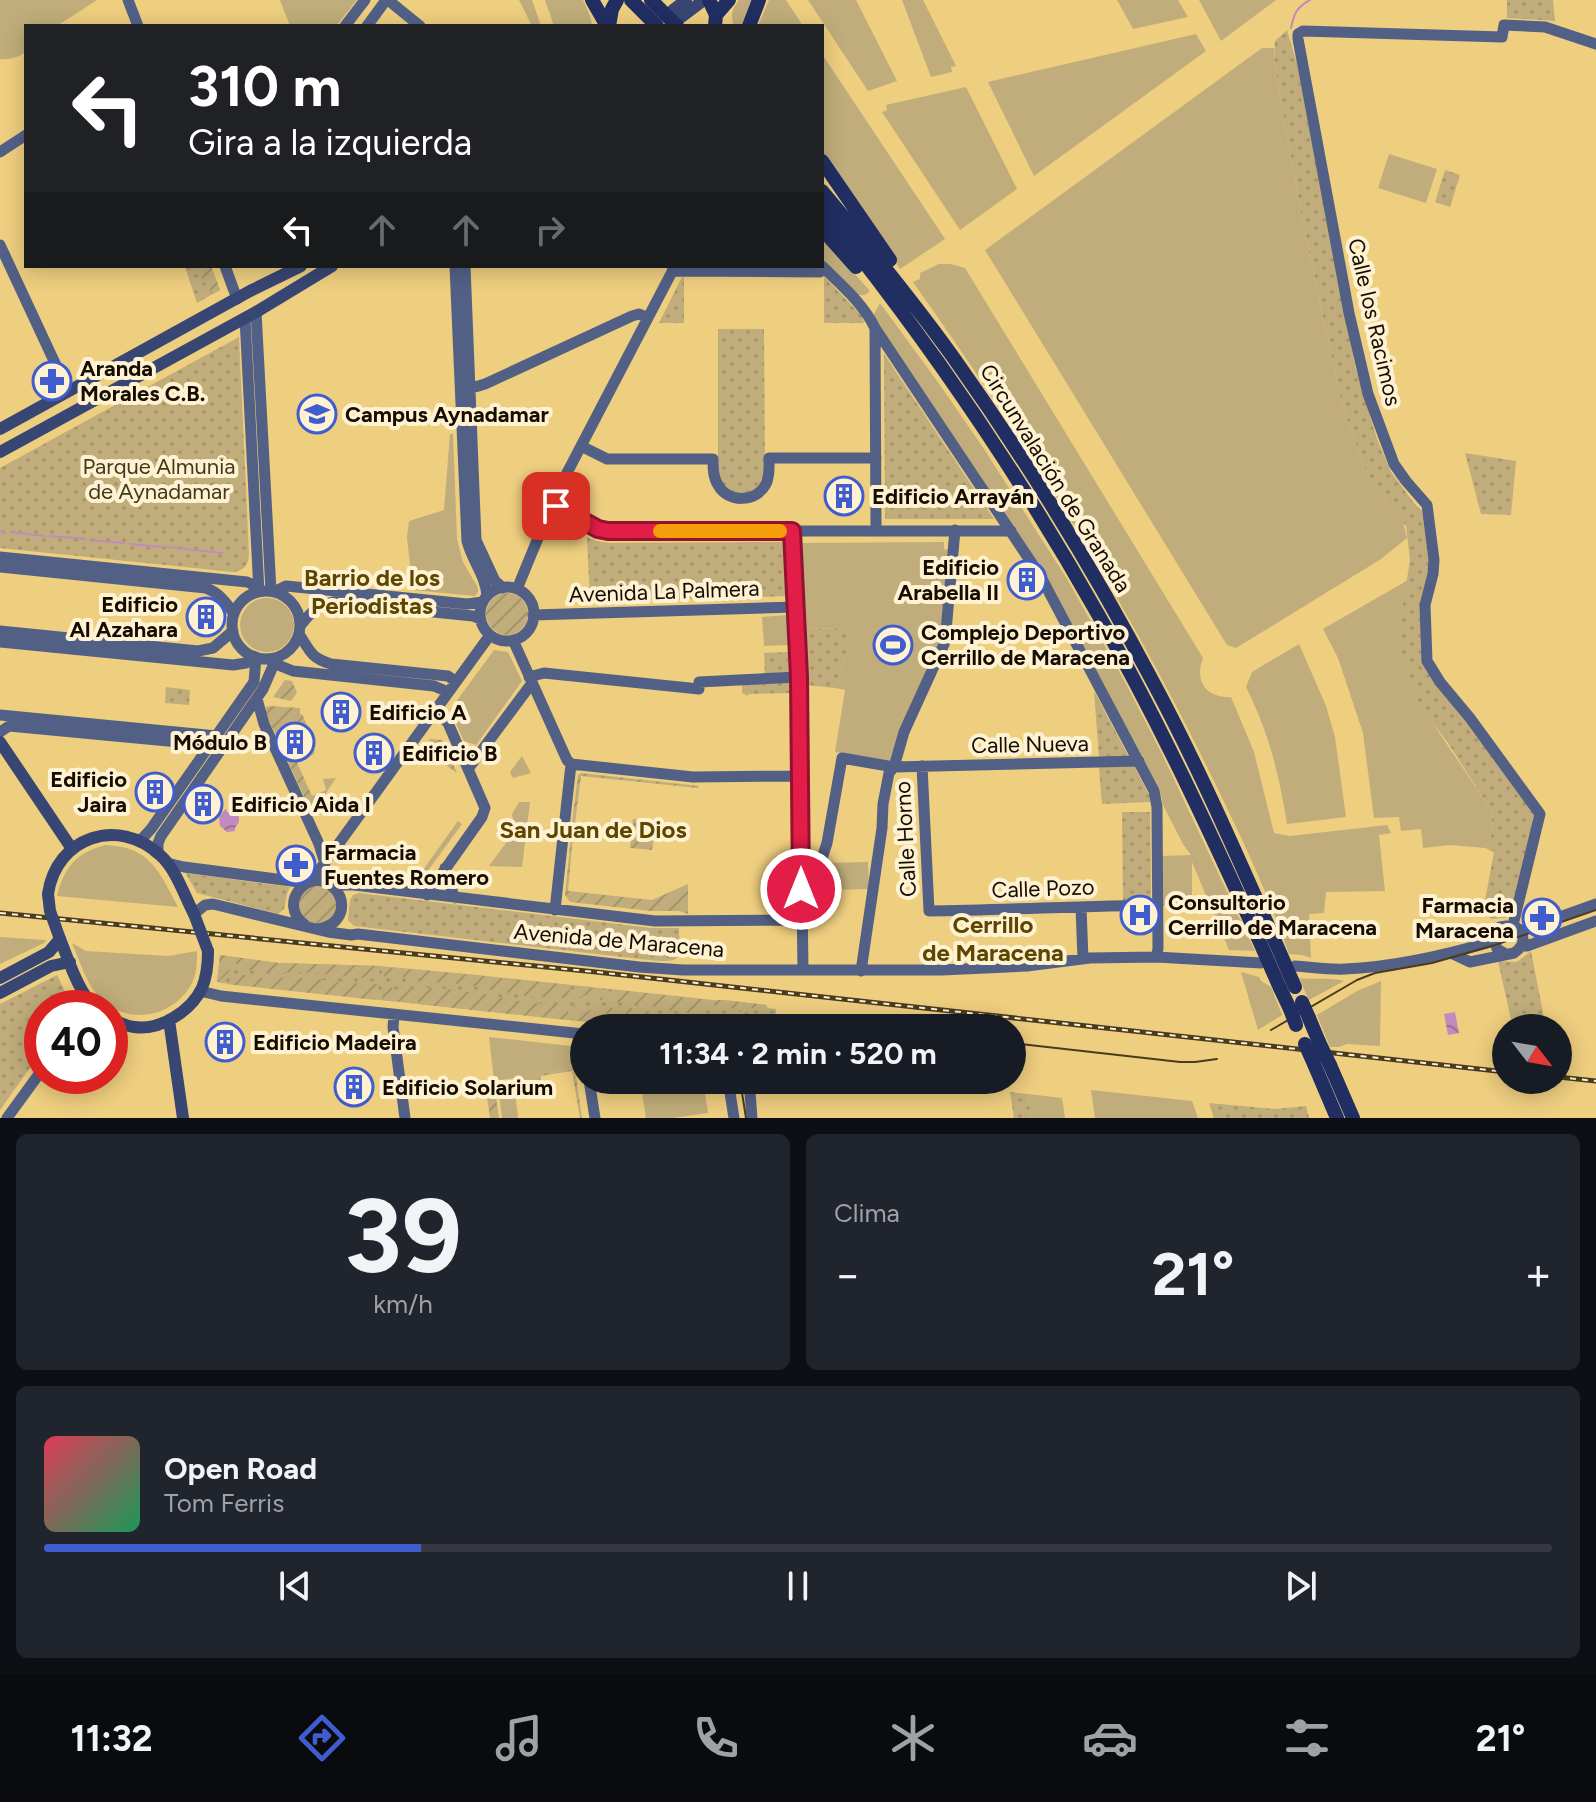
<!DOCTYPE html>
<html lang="es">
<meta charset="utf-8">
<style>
body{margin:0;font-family:Figtree,sans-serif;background:#20242c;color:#f1f3f6;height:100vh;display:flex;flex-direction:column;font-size:30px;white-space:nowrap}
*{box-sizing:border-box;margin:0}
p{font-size:26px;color:#9ea1a6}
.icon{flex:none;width:44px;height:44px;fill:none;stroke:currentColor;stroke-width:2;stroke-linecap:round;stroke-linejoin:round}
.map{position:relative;height:1118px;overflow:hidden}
.sheet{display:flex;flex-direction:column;gap:16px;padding:16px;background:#0d0f14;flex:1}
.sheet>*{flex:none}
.hud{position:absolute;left:24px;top:24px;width:800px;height:244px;border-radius:0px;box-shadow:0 4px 20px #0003;background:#202124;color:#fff;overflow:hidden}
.needle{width:52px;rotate:121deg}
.fabs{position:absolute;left:1492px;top:1014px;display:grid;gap:16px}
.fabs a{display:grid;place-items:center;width:80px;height:80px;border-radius:50%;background:#171b24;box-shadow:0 4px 20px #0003;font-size:40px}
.speed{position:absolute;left:24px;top:990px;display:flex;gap:16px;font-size:40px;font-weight:700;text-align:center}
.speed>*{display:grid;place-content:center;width:104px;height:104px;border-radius:50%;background:#171b24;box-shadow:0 4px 20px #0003;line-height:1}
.speed .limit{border:12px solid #d22;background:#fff;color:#111}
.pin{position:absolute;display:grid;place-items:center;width:68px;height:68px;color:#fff;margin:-34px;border-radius:16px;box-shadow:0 4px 12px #0006}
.me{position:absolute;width:88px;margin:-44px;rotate:0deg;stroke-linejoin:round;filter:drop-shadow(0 0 6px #0008)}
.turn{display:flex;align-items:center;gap:28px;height:168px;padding:0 32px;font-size:36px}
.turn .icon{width:104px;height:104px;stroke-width:2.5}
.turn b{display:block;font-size:56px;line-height:68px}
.lanes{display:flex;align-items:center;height:76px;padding:0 32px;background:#0003;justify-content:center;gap:40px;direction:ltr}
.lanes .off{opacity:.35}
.big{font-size:60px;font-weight:700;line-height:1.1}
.sheet .card{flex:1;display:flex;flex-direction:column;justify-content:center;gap:12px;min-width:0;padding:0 28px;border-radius:12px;background:#20242c}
.sheet .dial{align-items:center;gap:0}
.dial b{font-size:104px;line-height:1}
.song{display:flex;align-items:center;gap:24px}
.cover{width:96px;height:96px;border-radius:12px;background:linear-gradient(135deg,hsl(350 70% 55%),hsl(150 70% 35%))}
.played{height:8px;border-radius:4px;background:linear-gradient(90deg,#405dcf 25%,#363941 25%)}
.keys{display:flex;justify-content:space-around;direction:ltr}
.heat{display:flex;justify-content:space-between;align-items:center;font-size:44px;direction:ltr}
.sheet .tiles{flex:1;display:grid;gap:16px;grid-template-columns:1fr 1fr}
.card:last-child{grid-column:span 2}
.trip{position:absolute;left:570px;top:1014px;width:456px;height:80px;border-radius:40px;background:#171b24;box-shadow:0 4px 20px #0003;font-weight:700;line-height:80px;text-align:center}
.tab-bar{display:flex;height:128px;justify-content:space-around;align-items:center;background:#090b0e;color:#9ea1a6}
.tab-bar .icon{width:56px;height:56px}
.tab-bar .active{color:#405dcf}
.tab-bar b{font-size:36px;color:#f1f3f6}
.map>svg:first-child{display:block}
.grass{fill:#c1ad7b}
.park{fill:url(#park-dots)}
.garden{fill:url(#garden-furrows)}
.water{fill:url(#water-waves)}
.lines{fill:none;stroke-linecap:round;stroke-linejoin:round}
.stream{stroke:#c08bbd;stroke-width:2}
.secondary{stroke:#536086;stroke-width:11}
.primary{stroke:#374673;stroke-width:12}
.highway{stroke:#202e62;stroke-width:14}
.tram{stroke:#4a3b1f;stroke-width:2}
.rail-casing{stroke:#4a3b1f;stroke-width:5}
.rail{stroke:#fef2d3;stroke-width:2;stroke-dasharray:6;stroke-linecap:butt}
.primary-bridge{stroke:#374673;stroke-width:12}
.highway-bridge{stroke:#202e62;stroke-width:14}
.route-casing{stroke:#92132f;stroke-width:20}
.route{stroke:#e11d48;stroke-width:14}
.slow{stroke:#f59e0b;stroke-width:14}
.labels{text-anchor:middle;stroke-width:8;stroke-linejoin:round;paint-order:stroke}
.street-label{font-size:22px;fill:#160d00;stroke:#fef2d3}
.poi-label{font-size:22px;font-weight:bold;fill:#160d00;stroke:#fef2d3;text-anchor:start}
.park-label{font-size:22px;fill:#44381a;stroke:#fef2d3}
.neighbourhood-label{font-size:24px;font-weight:bold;fill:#5c4600;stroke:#fef2d3}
</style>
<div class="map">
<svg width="1596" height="1118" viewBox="0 0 1596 1118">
<defs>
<pattern id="park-dots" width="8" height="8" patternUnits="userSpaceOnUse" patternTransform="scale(2)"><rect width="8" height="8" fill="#c1ad7b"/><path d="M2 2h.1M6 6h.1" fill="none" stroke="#a59469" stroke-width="1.8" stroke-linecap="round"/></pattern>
<pattern id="garden-furrows" width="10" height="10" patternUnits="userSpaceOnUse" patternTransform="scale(2)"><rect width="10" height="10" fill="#c1ad7b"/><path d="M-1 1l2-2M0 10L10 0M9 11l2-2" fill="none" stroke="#a59469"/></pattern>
<pattern id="water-waves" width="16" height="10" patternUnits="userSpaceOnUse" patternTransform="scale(2)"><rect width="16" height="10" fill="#c08bbd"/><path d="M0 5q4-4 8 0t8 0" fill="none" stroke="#9b7097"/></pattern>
</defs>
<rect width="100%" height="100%" fill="#eece7f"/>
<path class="grass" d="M0,0h97l-40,26h-31v26c-8,5 -16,8 -26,7z
M280,0h77l-21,26h-46z
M519,0h13l9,26h-9z
M545,0h38l8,18 1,8h-38z
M739,0h14l-8,26h-11c-4,-11 -2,-17 5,-26z
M769,0h17l17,26h-45z
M808,0h48l41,81 -29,10z
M902,0h21l33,66 -5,1 1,5 -21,5z
M1117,0h61l10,17 -55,12z
M1199,0h77l-55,41z
M1196,34l10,17 -172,125 -46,-94z
M1262,48h12v13l28,159 41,188 24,66 17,26 19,22 4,16 -26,21 -145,89 -9,-3 -242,-395z
M822,54l123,185 -45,30 -78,-115z
M966,87l51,102 -57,41 -78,-118 5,-2 -1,-5z
M1389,154l48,15 -11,34 -48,-15z
M822,237l48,54 -5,4h-8l-35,-33z
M939,264h12l14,4 238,390c-9,23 3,40 28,39l23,55 20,81 16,3 97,-11 4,8 -12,2 6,56 -59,1 -2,21 -15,1 2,44 -9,-3 -13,-1c-21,-62 -51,-124 -80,-183 -85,-174 -184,-331 -296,-489l7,-3v-6z
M880,303l60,82 44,64 83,130 58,103 36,70 94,199 -26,-1 -37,-88v42l-29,1 -1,-49 29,-1 -8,-11 -21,-41v-5l-107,-203 -181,-275v-6z
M450,434h3l4,105 6,23 15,26v4l-3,4 -62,-6 -6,-52 2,-17 35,-11z
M944,542v7l4,1 -8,89 -48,122 -57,-9 10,-62 -10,-2 12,-36 2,-24 -45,1 -5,-86z
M1408,580l-7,37 15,81 75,112 2,22 -8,16 -35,-3 -27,3 -2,-19 -20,2 -2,-14 -25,1 -11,-85 -25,-75 -15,-29z
M240 625a27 27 0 1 1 54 0a27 27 0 1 1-54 0Z
M787,615l1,30 -24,1 -2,-29z
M1299,644l27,62 9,31 11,80 -59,7c-8,-50 -18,-91 -41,-137l6,-15z
M494,650l14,2 14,29 -46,64 -12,-4 -14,-31z
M522,756l9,17 -18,5 -3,-6z
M519,802h11l-8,65 -33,-1 24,-33 1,-5 -2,-14z
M458,821l4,3 -43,59 -31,-4 4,-5 26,3z
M106,845c45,2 53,27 72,62l-121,-11c7,-29 20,-44 49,-51z
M868,862l1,27 -43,1 -1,-27z
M0,937l46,3 -2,3 -44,21z
M72,943l14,8 82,5 29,-5c0,11 0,21 -4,30 -17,36 -65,46 -93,17 -14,-14 -20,-37 -28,-55z
M1241,972l18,5 2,4 10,6 11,28 -24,15z
M1299,978c16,2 31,-1 45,3l-35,19z
M1381,981l-1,65 -33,-2 -8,3h-9l-13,-32 40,-24z
M489,1037l82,9 3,3 1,20 -81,12z
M640,1080h63l5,33 -35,5h-27z
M1091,1090l101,11 6,17h-103z
M515,1092l3,26h-16l-3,-24z
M1028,1094l34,4 3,20h-34z"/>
<path class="park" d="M1507,0h46l2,21 -48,-3z
M1287,30l10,34 58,302 22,73 14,33 23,31 8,8 8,58 -4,92 109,152 -24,104 -20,2 -8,-8 11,-59 -9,-4 8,-16 -2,-22 -43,-67 -25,-33 -7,-12 -8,-21 -8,-33 1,-27 9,-57 -4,-34 -30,-36 -9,-16 -24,-66 -41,-188 -28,-159 1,-20z
M1445,170l15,5 -10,32 -15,-5z
M211,266l9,24 -23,13 -12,-36z
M824,276l38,40 2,7h-40z
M682,277h2v46h-25z
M718,329h46l1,144c-5,18 -26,30 -41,13 -2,-3 -4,-7 -6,-11z
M239,337l10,218c-1,10 -5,16 -16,17l-233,-24v-80z
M884,354l110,165h-109z
M1465,453l51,8 -5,54 -30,-1z
M587,537l10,4 12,2 176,-1 2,54 -197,7z
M850,628l-3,24 -12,36 -29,-3 -2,-56z
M788,652l1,21 -24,2 -1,-22z
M791,682l2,10 -2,1 -43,1v2l-6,-3v-10z
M166,687l24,3 -1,15 -24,-2z
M1094,691l35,66h-30z
M1134,766l16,31v5l-48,2 -3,-37z
M1122,812h28l1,89h-28z
M186,874v-1l104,14 -3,7 -3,15 -6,5 -81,-21z
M359,893l292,35h28c1,33 4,35 -30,32l-295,-34 -6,-6 2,-20 3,-5z
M1531,951l15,77h-33l-15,-67 19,1z
M220,955l58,8 102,3 98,9 245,26 1,-1 42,5 2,3 8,1v7l-6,-1 -2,3h-6l-6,8 -20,-5 -16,7h-76l-422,-45 -5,-1z
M57,975l16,32 -31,1v43l-42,59v-106z
M1010,1092l18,2 3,24h-17z
M1209,1103l66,6 31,-3 3,12h-95z"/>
<path class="garden" d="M194,266h17l9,24 -7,4z
M486 614a21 21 0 1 1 42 0a21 21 0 1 1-42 0Z
M285,680l7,1 5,12 -6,8 -18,-4z
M270,706l30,2v6h2l13,30 -1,10 -3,2 -13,-32 -15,7 29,65 14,-6 -3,-11 13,-1 -24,36 -47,-102 1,-5z
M430,739l12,1 15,33 -14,-10 5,-9 -21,-9z
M581,773l118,13 -1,2 -117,-12 -7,55h-3l7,-56z
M633,819l23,2 -4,29 -22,-2z
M571,836h2l-5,55 84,9 36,-16v30l-9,-3h-28l-81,-9 -5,-7z
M322,884l14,13 1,14 -8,10 -13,4 -13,-5 -7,-19 7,-12z
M220,955l58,8 102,3 -2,12c-24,1 -45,-4 -69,-5 -25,-2 -53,5 -74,-10l-4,1 -3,9 -10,9h-1z
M386,967l30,3 -1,11c-11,-5 -19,-6 -31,-3z
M422,970l148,15 -1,13 -38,-1 -68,-13 -43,-2z
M240,974l22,4h49l33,5 34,1 -2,16 -150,-16z
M384,985l15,6 14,-3 -1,15 -30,-3z
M576,986l27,3 -1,12 -14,-6 -13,3z
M419,988c33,-1 62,6 93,12 19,4 38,4 57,4l-2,16 -149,-16z
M609,989l101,11 -1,13c-35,4 -66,-15 -102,-10z
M717,1000h7l42,5 -1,6 -23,-5 -27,6z
M574,1005l13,6 14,-3 -1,15 -28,-3z
M618,1007l22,2 40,10h28l-6,9h-58l-39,-4 2,-16z
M742,1011l13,4 -6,8c-16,-4 -25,5 -39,5l5,-6 -1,-4z
M575,1069l7,49h-2l-8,-47 -31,5 -1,8 -25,1 -1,-7z
M495,1089l4,29h-9l-4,-28z"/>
<path class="water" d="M226,809l1,3h8l4,5v5l-4,6v3l-8,1 -7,-6 -1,-10z
M1455,1012l4,21 -11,2 -4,-21z"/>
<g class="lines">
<path class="stream" d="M1291,28c3,-15 6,-21 19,-28
M0,531l5,1
M11,532l34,4
M50,536l35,3
M90,540l34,3
M130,544l33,3
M168,547l54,6"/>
<path class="secondary" d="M128,0l10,26
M388,0l32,26
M345,26l20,-26
M367,26l19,-26
M0,152l26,-17
M0,245l68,146
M225,266l12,33
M455,266l12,275c5,20 19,35 20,55
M465,266l11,274 19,41 8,7
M822,266c19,19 41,37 53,62l1,202
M672,271l148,1 4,-4
M256,312l15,279
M245,318l14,274
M875,328l166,249 113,214 3,16 1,142 -2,8
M465,390l20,-6 147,-68 7,-2 9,4
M581,446l26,13h106c0,9 0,18 5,26 10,18 38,18 48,-1 4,-8 3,-17 3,-26h107
M551,504l47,25 10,2h403
M792,531l7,146 4,293
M0,557l247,25 5,2 4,8
M0,567l206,21c13,5 20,14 28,26
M480 614a27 27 0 1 1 54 0a27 27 0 1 1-54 0Z
M517,589l40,-97 118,-226
M232 625a34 34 0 1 1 68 0a34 34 0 1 1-68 0Z
M274,592l12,-6 181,18 16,-2
M533,615l262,-8
M300,626c11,-14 17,-21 34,-24l139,14 7,3
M0,631l198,20 15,-3 20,-17
M299,634c11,17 12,24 32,30l117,12 7,5
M513,640l54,120 4,4
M0,642l233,23 13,-2 7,-7
M274,658l4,7 15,6 141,15 14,6
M529,677l15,-4 155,16v-7l100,-5
M257,699l7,25 55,120 6,19
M0,715l217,21
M0,732l9,-6 180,17 16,9
M571,764l122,13 107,-1
M922,766l7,145c76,-1 152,-5 229,-6
M468,769l64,-86
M140,841l11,-12 103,-147 2,-25
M158,853v-10l3,-7 102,-147 10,-23 -1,-7
M167,863l17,4 123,16
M445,868l1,8 9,22
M309,882l15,-18 166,-229
M331,885h23l301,36 147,-1
M427,895l55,-78 3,-9 -37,-85 -14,-13
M1081,907l2,52
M555,910l16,-146
M194,914l11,-9 8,-1 115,28 23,3 7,-1 281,33 44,3h259l85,-4 63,-8 66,-1 105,6
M802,920l25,-77 15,-85 52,9 245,-6
M305,925c-30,-22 6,-61 29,-37 6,6 9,14 7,23 -3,11 -13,17 -24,18
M1513,925l27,-111 -70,-96 -30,-36 -13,-21 -2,-56 8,-31 1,-14 -7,-55 -21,-24 -12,-17 -26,-70 -19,-81 -51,-274v-5l5,-3 199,6 2,-12 41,2 51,17
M1521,931l75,-27
M1522,946h5l69,-25
M1451,953l19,9 44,-9c9,-6 11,-13 7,-22l-8,-6 -13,2 -6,10 3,12 9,5
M1295,966c17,1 34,4 50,3 50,-2 101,-14 149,-28
M861,971l21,-143 1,-24 6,-31 5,-6 10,-35 41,-90 10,-112
M200,991l21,5 363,38
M394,1015l-1,12 12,91
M589,1080l6,38
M728,1080l6,38
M749,1080l3,38
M7,1118l35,-48"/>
<path class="primary" d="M673,10l13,-10
M680,18l20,-15
M0,429l250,-138 51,-25
M0,452l256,-140 76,-46
M0,742l72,107
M48,894c8,-57 70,-78 112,-39 16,14 24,40 34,59
M0,978l49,-26 11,-13c9,22 18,52 35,69
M0,993l51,-27 19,-4
M110,1018c8,4 15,8 24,9 26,4 57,-16 68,-39 5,-12 6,-24 6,-37
M169,1020l14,98"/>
<path class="highway" d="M592,0l15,26
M709,0l7,15 -1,11
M716,15l13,-15
M609,26l3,-17 5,-9
M749,26l10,-26
M822,161l68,99
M822,191c45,54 90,109 131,166 74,104 141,213 200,325 45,84 83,171 121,257
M822,209c103,127 197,265 277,407 59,104 110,213 159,322
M822,229l34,38
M1280,988l10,21
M1309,1018l10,24
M1314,1064l23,54
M1330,1065l23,53"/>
<path class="tram" d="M762,1028l12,-7 29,-4 105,11
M1271,1030l86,-50 18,-7 57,-10 63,-18 101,-35
M1012,1043l168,19h15l22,-3
M740,1080l6,38"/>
<defs>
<path id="rail" d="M0,913l596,59 910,100
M1558,1077l38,4"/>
</defs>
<use href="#rail" class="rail-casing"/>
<use href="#rail" class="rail"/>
<path class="primary-bridge" d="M48,894l2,17 10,28
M194,914l14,37"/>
<path class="highway-bridge" d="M631,0l26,26
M651,0l26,26
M1258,938l22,50
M1274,939l21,48
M1302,1002l7,16
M1290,1009l6,16
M1319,1042l11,23
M1305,1044l9,20"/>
</g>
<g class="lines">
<defs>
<path id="route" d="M556,506l42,23 10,2h184l7,146 2,212"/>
</defs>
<use href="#route" class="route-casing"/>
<use href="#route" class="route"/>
<path class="slow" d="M660,531h120"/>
</g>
<defs>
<symbol id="pharmacy-ring" viewBox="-11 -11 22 22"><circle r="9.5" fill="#fef2d3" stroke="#405dcf" stroke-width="1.5"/><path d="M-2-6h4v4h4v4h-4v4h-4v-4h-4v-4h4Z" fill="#405dcf"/></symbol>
<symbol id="university-ring" viewBox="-11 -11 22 22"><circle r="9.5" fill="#fef2d3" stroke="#405dcf" stroke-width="1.5"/><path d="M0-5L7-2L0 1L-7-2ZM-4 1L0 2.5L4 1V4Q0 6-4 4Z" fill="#405dcf"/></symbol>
<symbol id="building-ring" viewBox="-11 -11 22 22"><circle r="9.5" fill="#fef2d3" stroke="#405dcf" stroke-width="1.5"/><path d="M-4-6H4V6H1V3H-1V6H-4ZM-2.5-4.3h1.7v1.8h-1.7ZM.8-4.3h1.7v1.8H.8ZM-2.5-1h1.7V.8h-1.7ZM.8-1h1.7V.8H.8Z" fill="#405dcf"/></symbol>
<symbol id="stadium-ring" viewBox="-11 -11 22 22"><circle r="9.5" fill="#fef2d3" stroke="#405dcf" stroke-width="1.5"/><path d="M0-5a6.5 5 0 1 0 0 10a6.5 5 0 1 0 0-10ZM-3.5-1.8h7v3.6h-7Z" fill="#405dcf"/></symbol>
<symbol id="hospital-ring" viewBox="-11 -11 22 22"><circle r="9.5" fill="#fef2d3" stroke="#405dcf" stroke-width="1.5"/><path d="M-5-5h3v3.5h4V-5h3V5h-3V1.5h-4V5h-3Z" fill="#405dcf"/></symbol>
</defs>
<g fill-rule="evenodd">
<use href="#pharmacy-ring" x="30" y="359" width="44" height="44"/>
<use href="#university-ring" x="295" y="392" width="44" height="44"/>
<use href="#building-ring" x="822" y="474" width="44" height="44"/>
<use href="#building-ring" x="1005" y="558" width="44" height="44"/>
<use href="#building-ring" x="184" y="595" width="44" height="44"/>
<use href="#stadium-ring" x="871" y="623" width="44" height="44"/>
<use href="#building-ring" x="319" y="690" width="44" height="44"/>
<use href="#building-ring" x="273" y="720" width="44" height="44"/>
<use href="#building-ring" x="352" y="731" width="44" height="44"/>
<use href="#building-ring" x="133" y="770" width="44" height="44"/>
<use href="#building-ring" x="181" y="782" width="44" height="44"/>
<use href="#pharmacy-ring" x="274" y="843" width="44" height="44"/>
<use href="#hospital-ring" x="1118" y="893" width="44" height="44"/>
<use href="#pharmacy-ring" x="1520" y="896" width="44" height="44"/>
<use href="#building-ring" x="203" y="1020" width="44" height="44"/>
<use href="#building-ring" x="332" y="1065" width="44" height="44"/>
</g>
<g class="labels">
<g class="street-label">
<text transform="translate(1375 322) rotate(77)" y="8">Calle los Racimos</text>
<text transform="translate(1056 478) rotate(58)" y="8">Circunvalación de Granada</text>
<text transform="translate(664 591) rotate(-2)" y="8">Avenida La Palmera</text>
<text transform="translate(1030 744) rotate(-1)" y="8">Calle Nueva</text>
<text transform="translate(905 839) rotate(-93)" y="8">Calle Horno</text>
<text transform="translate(1043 888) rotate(-2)" y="8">Calle Pozo</text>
<text transform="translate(619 940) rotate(5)" y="8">Avenida de Maracena</text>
</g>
<g class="poi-label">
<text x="80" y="376">Aranda<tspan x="80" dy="25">Morales C.B.</tspan></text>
<text x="345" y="422">Campus Aynadamar</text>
<text x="872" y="504">Edificio Arrayán</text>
<text x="999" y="575" text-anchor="end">Edificio<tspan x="999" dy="25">Arabella II</tspan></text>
<text x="178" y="612" text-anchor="end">Edificio<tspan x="178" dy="25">Al Azahara</tspan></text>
<text x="921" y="640">Complejo Deportivo<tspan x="921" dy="25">Cerrillo de Maracena</tspan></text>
<text x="369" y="720">Edificio A</text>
<text x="267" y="750" text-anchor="end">Módulo B</text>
<text x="402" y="761">Edificio B</text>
<text x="127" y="787" text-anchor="end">Edificio<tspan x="127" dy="25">Jaira</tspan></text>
<text x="231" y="812">Edificio Aida I</text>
<text x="324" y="860">Farmacia<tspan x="324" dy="25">Fuentes Romero</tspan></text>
<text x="1168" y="910">Consultorio<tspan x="1168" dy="25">Cerrillo de Maracena</tspan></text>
<text x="1514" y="913" text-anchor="end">Farmacia<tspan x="1514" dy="25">Maracena</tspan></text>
<text x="253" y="1050">Edificio Madeira</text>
<text x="382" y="1095">Edificio Solarium</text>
</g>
<g class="park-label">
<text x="159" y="474">Parque Almunia<tspan x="159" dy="25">de Aynadamar</tspan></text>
</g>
<g class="neighbourhood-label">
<text x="372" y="586">Barrio de los<tspan x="372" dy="28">Periodistas</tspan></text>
<text x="593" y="838">San Juan de Dios</text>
<text x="993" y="933">Cerrillo<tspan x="993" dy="28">de Maracena</tspan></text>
</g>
</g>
</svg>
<div class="fabs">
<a><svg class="needle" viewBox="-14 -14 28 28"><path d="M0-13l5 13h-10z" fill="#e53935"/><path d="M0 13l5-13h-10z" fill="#9ea1a6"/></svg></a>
</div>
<div class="speed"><div class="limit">40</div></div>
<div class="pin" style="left:556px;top:506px;background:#d93025"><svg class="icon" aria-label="arrive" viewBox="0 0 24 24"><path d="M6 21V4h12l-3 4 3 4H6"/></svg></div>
<svg class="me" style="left:801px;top:889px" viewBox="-20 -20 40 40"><circle r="17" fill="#e11d48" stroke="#fff" stroke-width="3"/><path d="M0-11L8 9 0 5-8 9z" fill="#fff"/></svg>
<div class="trip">11:34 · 2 min · 520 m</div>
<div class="hud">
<div class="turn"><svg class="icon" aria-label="left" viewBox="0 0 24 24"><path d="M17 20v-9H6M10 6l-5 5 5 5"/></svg><div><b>310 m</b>Gira a la izquierda</div></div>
<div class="lanes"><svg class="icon" aria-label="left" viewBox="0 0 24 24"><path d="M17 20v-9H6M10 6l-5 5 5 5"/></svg><svg class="icon off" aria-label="ahead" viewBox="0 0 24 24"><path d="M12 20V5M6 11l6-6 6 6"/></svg><svg class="icon off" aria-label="ahead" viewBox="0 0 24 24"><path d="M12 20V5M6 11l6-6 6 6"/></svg><svg class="icon off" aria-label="right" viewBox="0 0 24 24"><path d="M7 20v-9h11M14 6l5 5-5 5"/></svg></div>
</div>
</div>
<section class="sheet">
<div class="tiles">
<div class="card dial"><b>39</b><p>km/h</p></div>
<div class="card"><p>Clima</p>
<div class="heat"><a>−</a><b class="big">21°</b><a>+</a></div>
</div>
<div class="card">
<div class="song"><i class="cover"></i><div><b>Open Road</b><p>Tom Ferris</p></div></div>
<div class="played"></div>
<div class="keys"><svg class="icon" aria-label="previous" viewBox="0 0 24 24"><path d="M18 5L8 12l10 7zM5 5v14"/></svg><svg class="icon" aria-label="pause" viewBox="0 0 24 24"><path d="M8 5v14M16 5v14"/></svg><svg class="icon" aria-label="next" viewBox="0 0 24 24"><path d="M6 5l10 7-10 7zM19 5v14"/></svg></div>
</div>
</div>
</section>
<nav class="tab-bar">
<b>11:32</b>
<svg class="icon active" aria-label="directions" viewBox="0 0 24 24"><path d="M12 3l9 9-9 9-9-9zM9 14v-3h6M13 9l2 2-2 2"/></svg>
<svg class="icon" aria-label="music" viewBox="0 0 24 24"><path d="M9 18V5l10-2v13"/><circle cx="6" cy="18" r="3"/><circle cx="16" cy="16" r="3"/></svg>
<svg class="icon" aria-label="phone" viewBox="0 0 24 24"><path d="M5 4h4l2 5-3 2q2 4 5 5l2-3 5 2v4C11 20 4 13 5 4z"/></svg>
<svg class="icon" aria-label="climate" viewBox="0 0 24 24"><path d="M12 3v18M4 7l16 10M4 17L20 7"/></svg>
<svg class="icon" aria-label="car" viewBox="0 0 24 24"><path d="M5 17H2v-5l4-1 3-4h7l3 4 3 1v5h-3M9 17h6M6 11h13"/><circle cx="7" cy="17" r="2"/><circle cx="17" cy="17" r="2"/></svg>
<svg class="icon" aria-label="filters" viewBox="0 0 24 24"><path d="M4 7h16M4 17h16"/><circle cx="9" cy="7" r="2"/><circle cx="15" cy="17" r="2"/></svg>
<b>21°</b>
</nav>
